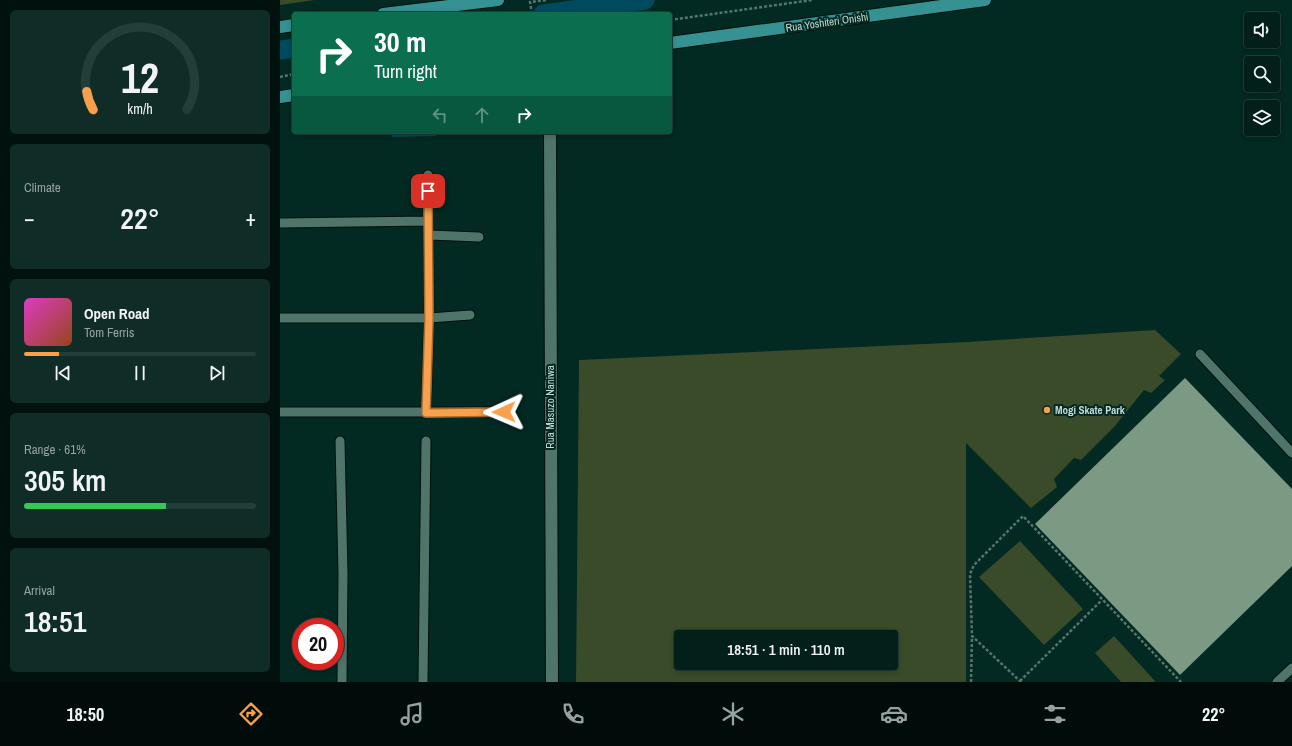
<!DOCTYPE html>
<meta charset="utf-8">
<style>
body{margin:0;font-family:"Archivo Narrow",sans-serif;background:#102c27;color:#f1f3f6;height:100vh;display:flex;flex-direction:column;font-size:15px;white-space:nowrap}
*{box-sizing:border-box;margin:0}
p{font-size:13px;color:#96a2a2}
.icon{flex:none;width:22px;height:22px;fill:none;stroke:currentColor;stroke-width:2;stroke-linecap:round;stroke-linejoin:round}
.map{position:relative;flex:1;overflow:hidden}
.sheet{display:flex;flex-direction:column;gap:10px;padding:10px;background:#01110e;width:280px}
.sheet>*{flex:none}
.top-card{position:absolute;left:12px;top:12px;width:380px;height:122px;border-radius:4px;box-shadow:0 2px 6px #0003,0 0 0 1px #233d39;background:#0b6e4f;color:#fff;overflow:hidden}
.controls{position:absolute;left:964px;top:12px;display:grid;gap:8px}
.controls a{display:grid;place-items:center;width:36px;height:36px;border-radius:4px;background:#021f1a;box-shadow:0 2px 6px #0003,0 0 0 1px #233d39;font-size:20px}
.speed{position:absolute;left:12px;top:618px;display:flex;gap:8px;font-size:20px;font-weight:700;text-align:center}
.speed>*{display:grid;place-content:center;width:52px;height:52px;border-radius:50%;background:#021f1a;box-shadow:0 2px 6px #0003,0 0 0 1px #233d39;line-height:1}
.speed .limit{border:6px solid #d22;background:#fff;color:#111}
.pin{position:absolute;display:grid;place-items:center;width:34px;height:34px;color:#fff;margin:-17px;border-radius:8px;box-shadow:0 2px 6px #0006}
.me{position:absolute;width:44px;margin:-22px;rotate:269deg;stroke-linejoin:round;filter:drop-shadow(0 0 3px #0008)}
.turn{display:flex;align-items:center;gap:14px;height:84px;padding:0 16px;font-size:18px}
.turn .icon{width:52px;height:52px;stroke-width:2.5}
.turn b{display:block;font-size:28px;line-height:34px}
.lanes{display:flex;align-items:center;height:38px;padding:0 16px;background:#0003;justify-content:center;gap:20px;direction:ltr}
.lanes .off{opacity:.35}
.big{font-size:30px;font-weight:600;line-height:1.1}
.sheet .tile{flex:1;display:flex;flex-direction:column;justify-content:center;gap:6px;min-width:0;padding:0 14px;border-radius:6px;background:#102c27}
.sheet .dial{align-items:center;gap:0}
.dial svg{height:104px;overflow:visible;fill:none;stroke:#233d39;stroke-width:7;stroke-linecap:round;text-anchor:middle}
.dial text{fill:#f1f3f6;stroke:none}
.song{display:flex;align-items:center;gap:12px}
.cover{width:48px;height:48px;border-radius:6px;background:linear-gradient(135deg,hsl(310 70% 55%),hsl(20 70% 35%))}
.played{height:4px;border-radius:2px;background:linear-gradient(90deg,#f9a04c 15%,#233d39 15%)}
.keys{display:flex;justify-content:space-around;direction:ltr}
.heat{display:flex;justify-content:space-between;align-items:center;font-size:22px;direction:ltr}
.charge{height:6px;border-radius:3px;background:linear-gradient(90deg,#34c759 61%,#233d39 0)}
.trip{position:absolute;left:394px;top:630px;width:224px;height:40px;border-radius:4px;background:#021f1a;box-shadow:0 2px 6px #0003,0 0 0 1px #233d39;font-weight:600;line-height:40px;text-align:center}
.tabs{display:flex;height:64px;justify-content:space-around;align-items:center;background:#010c0a;color:#96a2a2}
.tabs .icon{width:28px;height:28px}
.tabs .selected{color:#f9a04c}
.tabs b{font-size:18px;color:#f1f3f6}
main{display:flex;flex:1;min-height:0}
.map>svg:first-child{display:block}
.green{fill:#394b28;fill-rule:evenodd}
.water{fill:#004a5f}
.lines{fill:none;stroke-linecap:round;stroke-linejoin:round}
.canal{stroke:#004a5f;stroke-width:19}
.building{fill:#7c9984}
.lane-casing{stroke:#00100b;stroke-width:11}
.street-casing{stroke:#00100b;stroke-width:14}
.primary-casing{stroke:#00100b;stroke-width:14}
.path{stroke:#56756f;stroke-width:2.5;stroke-dasharray:3 2;stroke-linecap:butt}
.lane{stroke:#4f746a;stroke-width:9}
.street{stroke:#4f746a;stroke-width:12}
.primary{stroke:#369192;stroke-width:12}
.route-casing{stroke:#a26831;stroke-width:10}
.route{stroke:#f9a04c;stroke-width:7}
.poi-dot{fill:#f9a04c;stroke:#022922;stroke-width:1.5}
.labels{text-anchor:middle;stroke-width:4;stroke-linejoin:round;paint-order:stroke}
.street-label{font-size:11px;fill:#c6dad4;stroke:#022922}
.poi-label{font-size:11px;font-weight:bold;fill:#c6dad4;stroke:#022922;text-anchor:start}
</style>
<main>
<section class="sheet">
<div class="tile dial"><svg viewBox="0 0 100 80">
<path d="M14 69A42 42 0 1 1 86 69"/>
<path d="M14 69A42 42 0 0 1 9 55" stroke="#f9a04c"/>
<text x="50" y="56" font-size="32" font-weight="700">12</text>
<text x="50" y="72" font-size="11">km/h</text>
</svg></div>
<div class="tile"><p>Climate</p>
<div class="heat"><a>−</a><b class="big">22°</b><a>+</a></div>
</div>
<div class="tile">
<div class="song"><i class="cover"></i><div><b>Open Road</b><p>Tom Ferris</p></div></div>
<div class="played"></div>
<div class="keys"><svg class="icon" aria-label="previous" viewBox="0 0 24 24"><path d="M18 5L8 12l10 7zM5 5v14"/></svg><svg class="icon" aria-label="pause" viewBox="0 0 24 24"><path d="M8 5v14M16 5v14"/></svg><svg class="icon" aria-label="next" viewBox="0 0 24 24"><path d="M6 5l10 7-10 7zM19 5v14"/></svg></div>
</div>
<div class="tile"><p>Range · 61%</p><b class="big">305 km</b><div class="charge"></div></div>
<div class="tile"><p>Arrival</p><b class="big">18:51</b></div>
</section>
<div class="map">
<svg width="1012" height="682" viewBox="0 0 1012 682">
<rect width="100%" height="100%" fill="#022922"/>
<path class="green" d="M0,0h35l-35,5z
M875,330l26,24 -22,22 6,4 -14,13 -7,-3 -29,36 -34,34 -7,-2 -20,21 3,8 -26,21 -65,-65v239h-390l3,-322 388,-18zM401,637h210v26h-210z
M740,541l63,68 -39,36 -65,-68z
M834,636l41,45 -1,1h-33l-26,-29z"/>
<path class="water" d="M113,132h43v4l-44,1z"/>
<g class="lines">
<path class="canal" d="M263,14l102,-14
M0,50l14,-2"/>
</g>
<path class="building" d="M905,378l107,111v77l-112,109 -145,-151z"/>
<g class="lines">
<defs>
<path id="lane" d="M0,223l148,-2
M149,235l50,2
M0,318h149l41,-3
M920,354l92,99
M0,412h224
M146,413l3,-95 -1,-143
M60,441l3,133 -1,108
M143,682l3,-241
M997,682l15,-14"/>
<path id="street" d="M270,132l2,550"/>
<path id="primary" d="M103,14l115,-14
M0,27l14,-2
M390,43l315,-43
M0,97l14,-2"/>
</defs>
<use href="#lane" class="lane-casing"/>
<use href="#street" class="street-casing"/>
<use href="#primary" class="primary-casing"/>
<path class="path" d="M252,14l-2,-12 17,-2
M390,20l142,-20
M0,77l14,-3
M740,681l82,-81
M691,682l1,-46
M741,682l-49,-46 -2,-62 4,-9 49,-49 158,166"/>
<use href="#lane" class="lane"/>
<use href="#street" class="street"/>
<use href="#primary" class="primary"/>
</g>
<g class="lines">
<defs>
<path id="route" d="M148,191l1,127 -3,95 78,-1"/>
</defs>
<use href="#route" class="route-casing"/>
<use href="#route" class="route"/>
</g>
<circle class="poi-dot" cx="767" cy="410" r="4"/>
<g class="labels">
<g class="street-label">
<text transform="translate(547 22) rotate(-8)" y="4">Rua Yoshiteri Onishi</text>
<text transform="translate(270 407) rotate(-90)" y="4">Rua Masuzo Naniwa</text>
</g>
<g class="poi-label">
<text x="775" y="414">Mogi Skate Park</text>
</g>
</g>
</svg>
<div class="controls">
<a><svg class="icon" aria-label="sound" viewBox="0 0 24 24"><path d="M4 9h4l5-4v14l-5-4H4zM17 9q2 3 0 6"/></svg></a>
<a><svg class="icon" aria-label="search" viewBox="0 0 24 24"><circle cx="10" cy="10" r="6"/><path d="M15 15l6 6"/></svg></a>
<a><svg class="icon" aria-label="layers" viewBox="0 0 24 24"><path d="M12 4l9 5-9 5-9-5zM3 14l9 5 9-5"/></svg></a>
</div>
<div class="speed"><div class="limit">20</div></div>
<div class="pin" style="left:148px;top:191px;background:#d93025"><svg class="icon" aria-label="arrive" viewBox="0 0 24 24"><path d="M6 21V4h12l-3 4 3 4H6"/></svg></div>
<svg class="me" style="left:224px;top:412px" viewBox="-20 -20 40 40"><path d="M0-17L14 15 0 8-14 15z" fill="#f9a04c" stroke="#fff" stroke-width="4"/></svg>
<div class="trip">18:51 · 1 min · 110 m</div>
<div class="top-card">
<div class="turn"><svg class="icon" aria-label="right" viewBox="0 0 24 24"><path d="M7 20v-9h11M14 6l5 5-5 5"/></svg><div><b>30 m</b>Turn right</div></div>
<div class="lanes"><svg class="icon off" aria-label="left" viewBox="0 0 24 24"><path d="M17 20v-9H6M10 6l-5 5 5 5"/></svg><svg class="icon off" aria-label="ahead" viewBox="0 0 24 24"><path d="M12 20V5M6 11l6-6 6 6"/></svg><svg class="icon" aria-label="right" viewBox="0 0 24 24"><path d="M7 20v-9h11M14 6l5 5-5 5"/></svg></div>
</div>
</div>
</main>
<nav class="tabs">
<b>18:50</b>
<svg class="icon selected" aria-label="directions" viewBox="0 0 24 24"><path d="M12 3l9 9-9 9-9-9zM9 14v-3h6M13 9l2 2-2 2"/></svg>
<svg class="icon" aria-label="music" viewBox="0 0 24 24"><path d="M9 18V5l10-2v13"/><circle cx="6" cy="18" r="3"/><circle cx="16" cy="16" r="3"/></svg>
<svg class="icon" aria-label="phone" viewBox="0 0 24 24"><path d="M5 4h4l2 5-3 2q2 4 5 5l2-3 5 2v4C11 20 4 13 5 4z"/></svg>
<svg class="icon" aria-label="climate" viewBox="0 0 24 24"><path d="M12 3v18M4 7l16 10M4 17L20 7"/></svg>
<svg class="icon" aria-label="car" viewBox="0 0 24 24"><path d="M5 17H2v-5l4-1 3-4h7l3 4 3 1v5h-3M9 17h6M6 11h13"/><circle cx="7" cy="17" r="2"/><circle cx="17" cy="17" r="2"/></svg>
<svg class="icon" aria-label="filters" viewBox="0 0 24 24"><path d="M4 7h16M4 17h16"/><circle cx="9" cy="7" r="2"/><circle cx="15" cy="17" r="2"/></svg>
<b>22°</b>
</nav>
